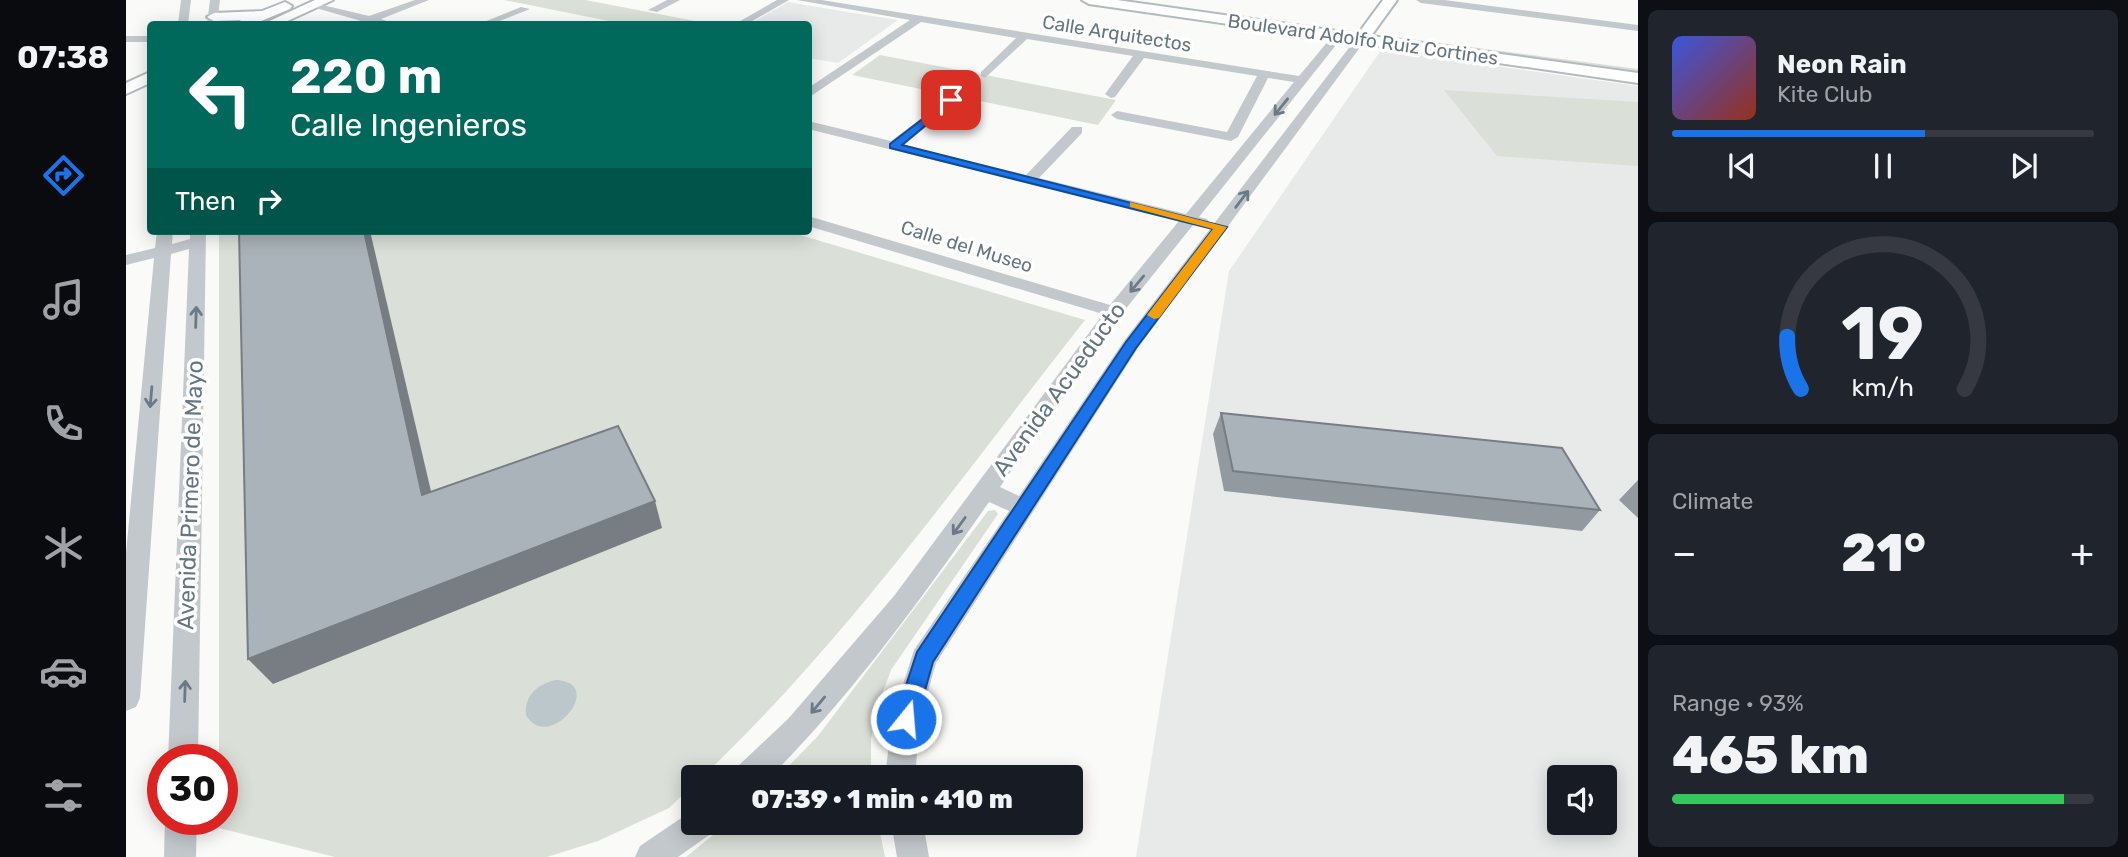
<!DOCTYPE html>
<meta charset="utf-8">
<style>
body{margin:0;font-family:Rubik,sans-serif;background:#20242c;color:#f1f3f6;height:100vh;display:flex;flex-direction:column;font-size:26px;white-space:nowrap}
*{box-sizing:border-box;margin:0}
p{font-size:23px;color:#9ea1a6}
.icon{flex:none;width:38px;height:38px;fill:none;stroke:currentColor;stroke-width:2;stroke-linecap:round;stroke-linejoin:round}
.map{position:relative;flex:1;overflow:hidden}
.sheet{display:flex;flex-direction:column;gap:10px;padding:10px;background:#0d0f14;width:490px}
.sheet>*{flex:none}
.banner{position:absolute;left:21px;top:21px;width:665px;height:214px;border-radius:7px;box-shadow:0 4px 18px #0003;background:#00695c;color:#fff;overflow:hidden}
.controls{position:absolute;left:1421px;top:765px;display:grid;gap:14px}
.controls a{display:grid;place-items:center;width:70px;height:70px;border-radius:7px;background:#171b24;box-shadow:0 4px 18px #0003;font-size:35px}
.speed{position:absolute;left:21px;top:744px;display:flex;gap:14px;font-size:35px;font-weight:700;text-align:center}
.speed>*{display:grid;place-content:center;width:91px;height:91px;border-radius:50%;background:#171b24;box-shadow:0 4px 18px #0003;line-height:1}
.speed .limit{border:10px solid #d22;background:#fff;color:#111}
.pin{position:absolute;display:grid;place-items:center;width:60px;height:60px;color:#fff;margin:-30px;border-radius:14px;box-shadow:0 4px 10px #0006}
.me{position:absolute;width:77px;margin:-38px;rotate:17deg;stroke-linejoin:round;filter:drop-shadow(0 0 5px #0008)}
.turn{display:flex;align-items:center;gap:24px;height:147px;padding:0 28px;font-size:32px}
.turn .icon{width:91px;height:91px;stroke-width:2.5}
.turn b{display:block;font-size:49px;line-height:60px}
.then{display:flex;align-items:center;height:66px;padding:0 28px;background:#0003;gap:14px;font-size:26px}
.big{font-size:52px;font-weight:800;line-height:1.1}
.sheet .tile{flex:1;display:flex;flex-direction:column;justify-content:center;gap:10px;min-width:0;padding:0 24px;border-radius:10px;background:#20242c}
.sheet .dial{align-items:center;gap:0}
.dial svg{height:182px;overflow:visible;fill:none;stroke:#363941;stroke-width:7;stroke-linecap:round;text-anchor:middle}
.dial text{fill:#f1f3f6;stroke:none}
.song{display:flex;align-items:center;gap:21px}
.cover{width:84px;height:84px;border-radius:10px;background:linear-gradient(135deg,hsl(230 70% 55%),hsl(10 70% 35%))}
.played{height:7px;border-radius:4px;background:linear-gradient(90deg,#1a73e8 60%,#363941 60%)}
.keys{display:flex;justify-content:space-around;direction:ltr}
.heat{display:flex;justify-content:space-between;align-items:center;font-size:38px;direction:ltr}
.charge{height:10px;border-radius:5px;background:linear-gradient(90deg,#34c759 93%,#363941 0)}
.trip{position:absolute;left:555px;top:765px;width:402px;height:70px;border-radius:7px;background:#171b24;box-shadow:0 4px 18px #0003;font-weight:800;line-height:70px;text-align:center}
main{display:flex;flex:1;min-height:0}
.tab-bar{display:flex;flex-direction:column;width:126px;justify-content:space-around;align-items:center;background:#090b0e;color:#9ea1a6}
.tab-bar .icon{width:49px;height:49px}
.tab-bar .current{color:#1a73e8}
.tab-bar b{font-size:32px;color:#f1f3f6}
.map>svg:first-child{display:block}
.built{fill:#e8e9e9;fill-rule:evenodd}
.green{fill:#dadfd7}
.water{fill:#bbc7cb}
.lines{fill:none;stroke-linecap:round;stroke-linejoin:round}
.secondary-casing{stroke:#b3babf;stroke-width:4}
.street{fill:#c3c8cc;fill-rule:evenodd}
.secondary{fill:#fff;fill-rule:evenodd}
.wall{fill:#929a9f}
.shaded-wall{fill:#777d82}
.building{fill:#aab3b9;stroke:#777d82;stroke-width:2}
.oneway{stroke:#6a7a87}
.route{fill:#1a73e8;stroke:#114b97;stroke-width:2}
.slow{fill:#f59e0b}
.labels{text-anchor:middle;stroke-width:7;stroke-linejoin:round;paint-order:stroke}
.far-street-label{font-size:19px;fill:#657683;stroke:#fff}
.street-label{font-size:23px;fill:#657683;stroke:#fff}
</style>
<main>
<nav class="tab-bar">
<b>07:38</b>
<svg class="icon current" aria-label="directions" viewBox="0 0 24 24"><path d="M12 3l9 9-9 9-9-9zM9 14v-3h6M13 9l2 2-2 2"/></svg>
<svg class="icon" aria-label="music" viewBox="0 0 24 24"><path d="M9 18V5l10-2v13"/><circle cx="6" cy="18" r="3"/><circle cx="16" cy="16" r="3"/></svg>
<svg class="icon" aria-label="phone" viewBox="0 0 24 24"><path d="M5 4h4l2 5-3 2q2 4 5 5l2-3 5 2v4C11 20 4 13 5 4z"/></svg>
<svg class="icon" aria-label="climate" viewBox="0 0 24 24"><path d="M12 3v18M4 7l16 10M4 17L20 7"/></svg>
<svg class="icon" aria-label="car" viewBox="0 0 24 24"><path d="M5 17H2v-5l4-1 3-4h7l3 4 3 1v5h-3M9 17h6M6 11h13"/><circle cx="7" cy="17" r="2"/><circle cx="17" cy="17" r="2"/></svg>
<svg class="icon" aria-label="filters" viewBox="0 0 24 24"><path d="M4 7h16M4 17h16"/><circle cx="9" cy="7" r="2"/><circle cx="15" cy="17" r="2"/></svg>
</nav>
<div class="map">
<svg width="1512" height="857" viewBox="0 0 1512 857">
<rect width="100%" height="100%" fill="#fafaf8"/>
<path class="built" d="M662,2l59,10 51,8 -60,43 -29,-5 -1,-34h-58z
M1255,50l257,36v771h-502l93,-586zM1433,777h46v45h-46z"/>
<path class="green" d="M378,0h81l126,24h-87z
M1261,36l251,33v7l-254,-35z
M754,55l236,45 -18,25 -246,-50z
M1318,90l194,12v64l-141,-10z
M93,231h568l298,89c-123,156 -239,321 -383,457h-9v8l-24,23 -71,33 -51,16h-212l-116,-29v-9h3v-59l-3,-1z
M869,510l3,4 -107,156 -11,30 -9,39v38h-93l40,-41 170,-225z
M603,822l149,1 7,34h-199z"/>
<path class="water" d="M430,680c52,3 -8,74 -30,35 -2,-20 12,-31 30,-35z"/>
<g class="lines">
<defs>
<path id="secondary" d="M189,0h18l-52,24h-18z
M956,0h35l241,34 25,-34h14l-26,36 267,37v10l-549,-79z
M159,2l7,4 -2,3 -36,15h-18l5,-4 -27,1 -7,-4 7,-4 48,-2z
M24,72v11l-24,11v-11z"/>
</defs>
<use href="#secondary" class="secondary-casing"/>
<path class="street" d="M55,0h10l-3,24h-10z
M84,0h10l-3,24h-10z
M289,0h14l-48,19 14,5 -27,-1 -59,-17 5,-3 55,13z
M541,0h13l-23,12 -9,-2z
M651,0h12l-42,24h-12z
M671,0h24l478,76 36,-43 9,2 -145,182 8,2 2,3 -2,3h-14l-73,91 -120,171 19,9 105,-155 234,-305 9,2 -229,310 -202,315 -16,56 -5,58h-30l7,-58 22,-69 95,-139 -20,-9c-67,96 -136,192 -219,275h-36l4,-11 50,-47 106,-123 209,-282 -295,-88v-10l302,89 69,-84 -371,-92v-8l83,20 60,-45 4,1v6l-51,42 122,30 46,-48h10v6l-43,45 147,36 108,-132 -26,-4 -30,59 -7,4 -114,-22 -6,-4 6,-4 110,21 30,-56 -113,-18 -29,39 -4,1 -6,-4 28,-38 -106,-17 -42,39 -4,-2v-4l35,-34 -95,-16 -113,76v-10l102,-68z
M1290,0h28l194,25v6l-217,-28z
M395,7l9,2 -38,15h-13z
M0,36h24v6h-24z
M31,231h16l-1,13 18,-5v-8h16l-8,529h-30l21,-511 -18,5 -31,444 -4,9 -10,4v-158l28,-295 -28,7v-10l29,-7z
M567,810v12h23l-4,11 -34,24h-43l5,-11z
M39,819h32l-1,38h-32z
M765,822h32l6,35h-32z"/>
<use href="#secondary" class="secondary"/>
</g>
<path class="wall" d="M1095,413l379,97 -18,21 -358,-40 -11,-57z
M1512,480v38l-19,-18z"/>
<path class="shaded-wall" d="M238,231h6l68,290 -16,-26z
M529,501l7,27 -389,156 -25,-25z"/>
<path class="building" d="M113,231h125l58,264 196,-69 37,75 -407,158z
M1095,413l341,35 38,62 -367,-39z"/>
<defs><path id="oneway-shaft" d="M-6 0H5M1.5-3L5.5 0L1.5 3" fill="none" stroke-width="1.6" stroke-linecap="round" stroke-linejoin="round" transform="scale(1.75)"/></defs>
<g class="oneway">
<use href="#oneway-shaft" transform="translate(1155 107) rotate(129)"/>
<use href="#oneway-shaft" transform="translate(1116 199) rotate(-53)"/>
<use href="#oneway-shaft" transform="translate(1011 284) rotate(130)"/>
<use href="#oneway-shaft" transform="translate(70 317) rotate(-88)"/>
<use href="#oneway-shaft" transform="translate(25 397) rotate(95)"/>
<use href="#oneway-shaft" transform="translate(833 526) rotate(126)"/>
<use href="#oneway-shaft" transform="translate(59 691) rotate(-88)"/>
<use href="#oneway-shaft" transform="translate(692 705) rotate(130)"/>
</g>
<path class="route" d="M825,97l3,1v4l-52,43 325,82 -91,121 -203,314 -16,57 -3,7 -8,3 -8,-3 -3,-7 22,-67 209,-310 87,-113 -323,-81v-4z"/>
<path class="slow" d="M1004,202l97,25 -68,91 -5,1 -7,-4 66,-86 -83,-22z"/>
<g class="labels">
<g class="far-street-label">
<text transform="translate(991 33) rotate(9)" y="7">Calle Arquitectos</text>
<text transform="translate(1237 39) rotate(8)" y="7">Boulevard Adolfo Ruiz Cortines</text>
<text transform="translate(841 246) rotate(17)" y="7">Calle del Museo</text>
</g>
<g class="street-label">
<text transform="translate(933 389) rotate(-54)" y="8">Avenida Acueducto</text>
<text transform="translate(64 495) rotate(-88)" y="8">Avenida Primero de Mayo</text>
</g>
</g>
</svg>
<div class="controls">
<a><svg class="icon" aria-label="sound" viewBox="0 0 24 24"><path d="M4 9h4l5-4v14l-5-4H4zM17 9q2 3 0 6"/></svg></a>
</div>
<div class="speed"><div class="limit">30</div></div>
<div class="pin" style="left:825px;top:100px;background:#d93025"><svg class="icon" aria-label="arrive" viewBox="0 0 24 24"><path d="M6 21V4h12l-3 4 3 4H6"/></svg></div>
<svg class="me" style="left:780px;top:719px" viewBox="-20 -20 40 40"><circle r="17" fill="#1a73e8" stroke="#fff" stroke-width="3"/><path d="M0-11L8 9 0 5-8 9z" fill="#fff"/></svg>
<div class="trip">07:39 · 1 min · 410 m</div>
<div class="banner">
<div class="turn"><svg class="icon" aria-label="left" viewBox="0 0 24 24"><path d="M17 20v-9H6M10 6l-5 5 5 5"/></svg><div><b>220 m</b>Calle Ingenieros</div></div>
<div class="then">Then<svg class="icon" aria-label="right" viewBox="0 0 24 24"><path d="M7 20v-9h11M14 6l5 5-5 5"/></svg></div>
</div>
</div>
<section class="sheet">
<div class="tile">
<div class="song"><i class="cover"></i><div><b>Neon Rain</b><p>Kite Club</p></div></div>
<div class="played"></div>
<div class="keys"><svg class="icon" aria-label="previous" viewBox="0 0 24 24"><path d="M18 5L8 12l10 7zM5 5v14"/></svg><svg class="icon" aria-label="pause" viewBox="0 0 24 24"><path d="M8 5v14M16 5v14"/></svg><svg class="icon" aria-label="next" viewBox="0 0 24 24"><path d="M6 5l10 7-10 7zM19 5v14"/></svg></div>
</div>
<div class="tile dial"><svg viewBox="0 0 100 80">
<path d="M14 69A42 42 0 1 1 86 69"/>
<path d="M14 69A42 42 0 0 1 8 46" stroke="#1a73e8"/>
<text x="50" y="56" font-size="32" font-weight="700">19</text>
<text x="50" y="72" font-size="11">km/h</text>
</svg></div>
<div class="tile"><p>Climate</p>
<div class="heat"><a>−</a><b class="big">21°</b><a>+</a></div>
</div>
<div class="tile"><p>Range · 93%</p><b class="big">465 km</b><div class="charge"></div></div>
</section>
</main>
